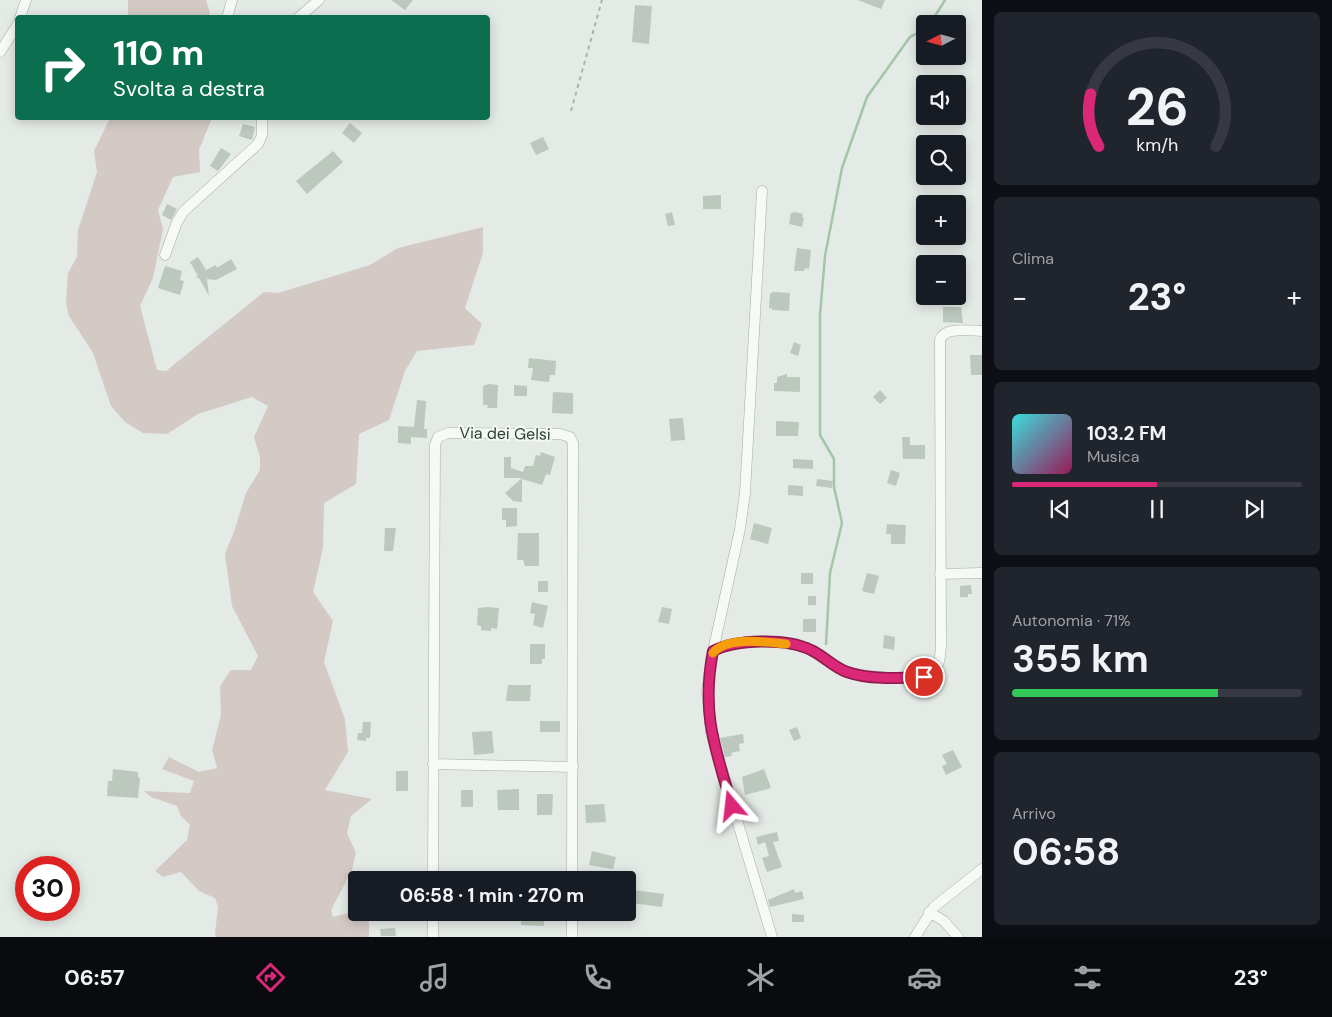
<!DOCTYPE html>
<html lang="it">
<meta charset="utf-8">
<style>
body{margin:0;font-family:"DM Sans",sans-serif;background:#20242c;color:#f1f3f6;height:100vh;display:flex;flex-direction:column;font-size:19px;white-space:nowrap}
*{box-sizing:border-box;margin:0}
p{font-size:16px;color:#9ea1a6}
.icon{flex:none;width:28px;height:28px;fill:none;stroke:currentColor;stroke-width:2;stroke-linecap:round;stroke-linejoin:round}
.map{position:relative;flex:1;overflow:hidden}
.side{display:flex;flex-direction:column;gap:12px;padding:12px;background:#0d0f14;width:350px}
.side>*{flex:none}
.banner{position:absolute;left:15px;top:15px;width:475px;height:105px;border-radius:5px;box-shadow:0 2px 12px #0003;background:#0b6e4f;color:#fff;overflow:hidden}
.needle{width:32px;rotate:264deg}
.tools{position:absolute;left:916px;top:15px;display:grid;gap:10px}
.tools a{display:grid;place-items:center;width:50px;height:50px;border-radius:5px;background:#171b24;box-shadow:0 2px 12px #0003;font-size:25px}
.speed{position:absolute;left:15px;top:856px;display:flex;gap:10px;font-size:25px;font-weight:700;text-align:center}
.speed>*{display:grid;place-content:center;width:65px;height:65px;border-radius:50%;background:#171b24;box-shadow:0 2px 12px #0003;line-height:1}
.speed .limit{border:8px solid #d22;background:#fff;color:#111}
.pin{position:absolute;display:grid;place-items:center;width:42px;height:42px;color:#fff;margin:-21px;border:2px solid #fff;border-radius:50%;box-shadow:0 1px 5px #0007}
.me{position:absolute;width:55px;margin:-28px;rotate:343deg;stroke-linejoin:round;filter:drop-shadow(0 0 4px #0008)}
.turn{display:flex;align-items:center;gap:18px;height:105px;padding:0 15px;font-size:22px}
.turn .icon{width:65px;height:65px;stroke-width:2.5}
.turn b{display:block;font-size:35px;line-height:42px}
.big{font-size:38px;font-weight:700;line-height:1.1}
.side .widget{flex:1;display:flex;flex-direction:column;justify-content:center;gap:8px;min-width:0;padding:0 18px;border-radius:8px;background:#20242c}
.side .dial{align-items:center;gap:0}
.dial svg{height:130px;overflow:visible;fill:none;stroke:#363941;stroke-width:7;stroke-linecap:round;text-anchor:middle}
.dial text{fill:#f1f3f6;stroke:none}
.song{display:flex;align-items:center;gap:15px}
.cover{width:60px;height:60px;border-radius:8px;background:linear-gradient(135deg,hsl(180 70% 55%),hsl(330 70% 35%))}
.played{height:5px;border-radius:2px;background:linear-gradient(90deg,#db2777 50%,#363941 50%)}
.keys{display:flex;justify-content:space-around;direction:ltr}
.heat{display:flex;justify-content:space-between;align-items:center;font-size:28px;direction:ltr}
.charge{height:8px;border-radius:4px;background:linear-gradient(90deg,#34c759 71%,#363941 0)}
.trip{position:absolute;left:348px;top:871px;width:288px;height:50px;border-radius:5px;background:#171b24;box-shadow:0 2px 12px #0003;font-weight:700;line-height:50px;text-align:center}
.tab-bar{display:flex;height:80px;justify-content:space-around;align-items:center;background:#090b0e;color:#9ea1a6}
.tab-bar .icon{width:35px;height:35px}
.tab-bar .on{color:#db2777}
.tab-bar b{font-size:22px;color:#f1f3f6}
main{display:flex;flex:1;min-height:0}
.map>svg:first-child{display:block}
.green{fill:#d3cac6}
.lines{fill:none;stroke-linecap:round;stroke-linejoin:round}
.stream{stroke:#a3c6a6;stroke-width:2.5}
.building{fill:#bcc7be}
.minor-casing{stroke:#a2ada5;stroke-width:11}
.path{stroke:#aab3ac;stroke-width:2;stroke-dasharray:4 4;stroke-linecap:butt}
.minor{stroke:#f7f9f7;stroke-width:10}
.route-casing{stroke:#8e194d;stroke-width:12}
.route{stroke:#db2777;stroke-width:9}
.slow{stroke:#f59e0b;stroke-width:9}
.labels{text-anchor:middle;stroke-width:4;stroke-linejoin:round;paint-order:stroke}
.street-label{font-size:16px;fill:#2d4132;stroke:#f4f8f4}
</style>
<main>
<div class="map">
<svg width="982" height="937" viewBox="0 0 982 937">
<rect width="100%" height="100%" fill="#e4eae5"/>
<path class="green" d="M128,0h78l4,13 -2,4h-80z
M110,118h102l-13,32 1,22 -27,5 -15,33 5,19 -10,49 -13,28 17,64 9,1 98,-79 14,1 92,-28 28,-17 85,-21v26l-18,55 17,16 -8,21 -57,6 -12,20 -16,49 -30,14 -3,50 -32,19 -1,45 -10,44 20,29 -9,41 21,57 3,33 -23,38 47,9 -21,17 -4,17 9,20 -4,17 -21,40 2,7 20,-5 16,9v16h-153l-1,-3 3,-27 -3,-9 -16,-7 -18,-19 -18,5 -8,-6 32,-31 3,-15 -9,-9 -4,-10 -26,-9 -7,-6 46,2 4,-12 -32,-12 7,-12 30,15 18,-4 -5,-18 9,-35 -1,-29 11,-16h20l7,-14 -26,-50 -7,-52 9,-22 12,-39 14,-23v-13l-6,-20 14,-31 -16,-9 -54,17 -31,20 -24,-1 -18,-11 -14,-16 -18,-53 -24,-37 -3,-13 2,-30 9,-16 1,-27 19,-58 -3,-21z"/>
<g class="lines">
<path class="stream" d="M930,24l15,-24
M826,644l4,-71 12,-50 -8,-36v-28l-14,-24v-120l5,-59 17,-88 25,-71 43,-60 15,-8"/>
</g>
<path class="building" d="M391,0h22l-8,10z
M858,0h27l-4,9z
M635,5l17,1 -3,38 -17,-2z
M350,123l12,10 -8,10 -12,-10z
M243,124l12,3 -3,13 -13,-4z
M543,137l6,12 -13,6 -6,-12z
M221,148l10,6 -13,17 -8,-5z
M333,151l10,11 -36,32 -11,-13z
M721,195v14h-18v-13z
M167,204l10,5 -6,11 -9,-5z
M672,212l3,13 -7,1 -3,-12z
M795,212l8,2 -1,3 2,1 -2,9 -13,-3 2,-11z
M797,248l14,2 -2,19 -4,-1 -1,3h-10z
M198,257l8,13 10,-5 1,3 14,-9 6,10 -21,11 -9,-1 2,17 -10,-18 -4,-1 3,-1 -8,-14z
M165,266l17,5 -2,9 4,1 -4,14 -22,-7z
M773,292l17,1 -1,18 -17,-1v-2h-3l1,-14z
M943,307h18l2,16 -20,-1z
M794,342l7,3 -3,11 -8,-3z
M970,355h12v20h-11z
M529,358l27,3 -1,14h-5l-1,7 -18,-2 2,-12h-5z
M787,374v3h13v15l-26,-1v-8h3v-6z
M489,384l9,1 -1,23h-10l1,-3h-5v-19z
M514,385l13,1v10h-13z
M880,390l7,8 -7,6 -7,-7z
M553,392l20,1v21l-21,-1z
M417,400l9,1 -2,28h3v9l-16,-1v7l-13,-1v-17l16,1z
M683,418l2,22 -14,1 -2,-22z
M776,421l23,1 -1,14h-22z
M902,437h8v8h15v14h-22z
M541,452l14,5 -5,18 -4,-1 -4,11 -20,-6v23l-9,-1 -8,-8 17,-15h-18v-21h7v11l12,4 2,-6h8l3,-11 4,1z
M793,459l20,1v9l-20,-1z
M891,470l9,3 -4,13 -9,-3z
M817,479l16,2 -1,7 -16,-2z
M788,485l15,1v10l-15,-1z
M502,508h15v18l-11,1v-7h-4z
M754,523l18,5 -4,16 -18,-5z
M887,524l19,1 -1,19h-14v-10h-5z
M385,528h11l-3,23h-9z
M518,533h21v33h-14l-2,-6h-6z
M801,573h12v11h-12z
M867,573l12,3 -5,18 -12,-3z
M538,581h10v11h-10z
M971,585l1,9h-4v3h-8v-11z
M808,596h8v9h-8z
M532,602l16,4 -5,22 -10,-3 2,-11 -5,-1z
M487,607l12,1 -2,21 -6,-1v3l-10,-1v-4l-4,-1 1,-17z
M662,607l10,2 -3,15 -11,-2z
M803,619h13v13h-13z
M884,635l11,2 -1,13 -11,-2z
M530,644h15v15h-3v5h-12z
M508,685h23l-1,16h-24z
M540,721h20v11h-20z
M363,722h8l-1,16h-4v3l-9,-1 1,-7h4z
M797,727l4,11 -7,3 -5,-11z
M492,731l2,22 -20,2 -2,-23z
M743,734l1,9 -5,1 1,7 -9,2 1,3 -7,1 -5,-19z
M953,750l9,17 -16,8 -4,-9 5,-2 -5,-9z
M113,769l25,3v5l2,1 -2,20 -31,-2 1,-15h4z
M764,769l7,19 -26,7 -3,-18z
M396,771h12v20h-12z
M519,789v21h-21l-1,-20z
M461,790h12v17h-12z
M537,794h16l-1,21h-15z
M604,804l2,18 -20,1 -1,-18z
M777,832l2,9 -6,1 9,25 -15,5 -5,-14 7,-2 -4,-14 -7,3 -2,-8z
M592,851l24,6 -3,12 -24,-4z
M794,889l1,4 7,-2 2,8 -34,8 -2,-7z
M633,890l31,4 -2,13 -31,-4z
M521,912h23v14l-23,-1z
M792,914l12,1v7h-12z
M395,928l1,8h-15l-1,-7z"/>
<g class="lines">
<defs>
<path id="minor" d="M20,18l6,-18
M227,18l5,-18
M298,18l21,-18
M0,52l18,-28
M165,255l12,-33 7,-11 74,-67 4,-9v-17
M940,574l42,-1
M713,651l27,-122 5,-36 17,-302
M433,764l140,3
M433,880l2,-435 3,-8 10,-4 112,1 10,3 3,6 -1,437
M929,912l15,9 14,16
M433,937v-25
M572,937v-25
M772,937l-61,-204 -4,-42 6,-40c25,-12 61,-12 87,-5 17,4 27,18 43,25 14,5 76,11 88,3 9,-6 9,-18 10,-28l-1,-306c5,-14 29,-9 42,-9
M915,937l19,-30 48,-38"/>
</defs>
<use href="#minor" class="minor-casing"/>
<path class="path" d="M571,111l31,-111"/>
<use href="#minor" class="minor"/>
</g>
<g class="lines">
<defs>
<path id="route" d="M732,806c-17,-58 -31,-93 -19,-155 23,-12 74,-13 98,-1 13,6 22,17 36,22 23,8 52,6 77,5"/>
</defs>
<use href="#route" class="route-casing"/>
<use href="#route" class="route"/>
<path class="slow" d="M713,653c14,-17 52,-11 73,-9"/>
</g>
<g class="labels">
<g class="street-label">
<text transform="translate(505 433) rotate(1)" y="6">Via dei Gelsi</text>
</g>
</g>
</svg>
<div class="tools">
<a><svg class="needle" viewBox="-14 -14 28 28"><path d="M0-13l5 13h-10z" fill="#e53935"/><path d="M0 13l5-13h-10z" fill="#9ea1a6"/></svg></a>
<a><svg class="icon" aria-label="sound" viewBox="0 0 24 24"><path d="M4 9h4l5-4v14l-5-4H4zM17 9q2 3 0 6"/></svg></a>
<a><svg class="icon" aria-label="search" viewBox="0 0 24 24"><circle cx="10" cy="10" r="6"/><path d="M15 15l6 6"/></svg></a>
<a>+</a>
<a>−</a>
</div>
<div class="speed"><div class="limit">30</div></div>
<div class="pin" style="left:924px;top:677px;background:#d93025"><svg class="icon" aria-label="arrive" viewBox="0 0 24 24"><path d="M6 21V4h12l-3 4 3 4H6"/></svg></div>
<svg class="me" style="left:732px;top:806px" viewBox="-20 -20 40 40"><path d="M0-17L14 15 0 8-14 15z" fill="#db2777" stroke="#fff" stroke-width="4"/></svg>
<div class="trip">06:58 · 1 min · 270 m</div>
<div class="banner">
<div class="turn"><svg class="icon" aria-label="right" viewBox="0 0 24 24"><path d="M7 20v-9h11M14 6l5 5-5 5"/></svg><div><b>110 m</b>Svolta a destra</div></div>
</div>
</div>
<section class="side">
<div class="widget dial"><svg viewBox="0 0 100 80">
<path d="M14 69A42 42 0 1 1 86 69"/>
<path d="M14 69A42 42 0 0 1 9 37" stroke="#db2777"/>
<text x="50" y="56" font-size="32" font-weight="700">26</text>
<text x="50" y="72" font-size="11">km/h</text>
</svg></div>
<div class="widget"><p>Clima</p>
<div class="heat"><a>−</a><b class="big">23°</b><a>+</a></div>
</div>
<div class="widget">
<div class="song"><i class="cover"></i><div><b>103.2 FM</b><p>Musica</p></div></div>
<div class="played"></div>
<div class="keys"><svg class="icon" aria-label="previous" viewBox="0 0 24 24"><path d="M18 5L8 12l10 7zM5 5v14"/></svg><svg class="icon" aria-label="pause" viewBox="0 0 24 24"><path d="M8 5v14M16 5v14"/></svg><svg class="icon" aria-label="next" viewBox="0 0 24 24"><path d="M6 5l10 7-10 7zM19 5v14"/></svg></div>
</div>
<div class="widget"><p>Autonomia · 71%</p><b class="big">355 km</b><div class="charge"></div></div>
<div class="widget"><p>Arrivo</p><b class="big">06:58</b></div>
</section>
</main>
<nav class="tab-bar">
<b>06:57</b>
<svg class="icon on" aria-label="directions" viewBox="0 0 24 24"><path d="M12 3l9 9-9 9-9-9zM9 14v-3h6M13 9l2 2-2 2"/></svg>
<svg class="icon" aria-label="music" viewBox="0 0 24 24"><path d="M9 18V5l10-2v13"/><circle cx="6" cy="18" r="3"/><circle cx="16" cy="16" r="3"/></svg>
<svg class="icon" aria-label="phone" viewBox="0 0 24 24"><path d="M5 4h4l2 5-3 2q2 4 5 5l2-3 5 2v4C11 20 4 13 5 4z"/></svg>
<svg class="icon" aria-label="climate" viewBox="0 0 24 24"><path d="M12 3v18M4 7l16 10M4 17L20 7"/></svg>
<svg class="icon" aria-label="car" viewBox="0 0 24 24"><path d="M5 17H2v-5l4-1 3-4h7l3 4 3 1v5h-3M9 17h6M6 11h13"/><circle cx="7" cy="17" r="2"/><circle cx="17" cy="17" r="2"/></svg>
<svg class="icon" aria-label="filters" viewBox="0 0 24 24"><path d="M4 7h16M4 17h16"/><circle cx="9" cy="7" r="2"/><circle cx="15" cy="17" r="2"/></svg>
<b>23°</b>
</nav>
